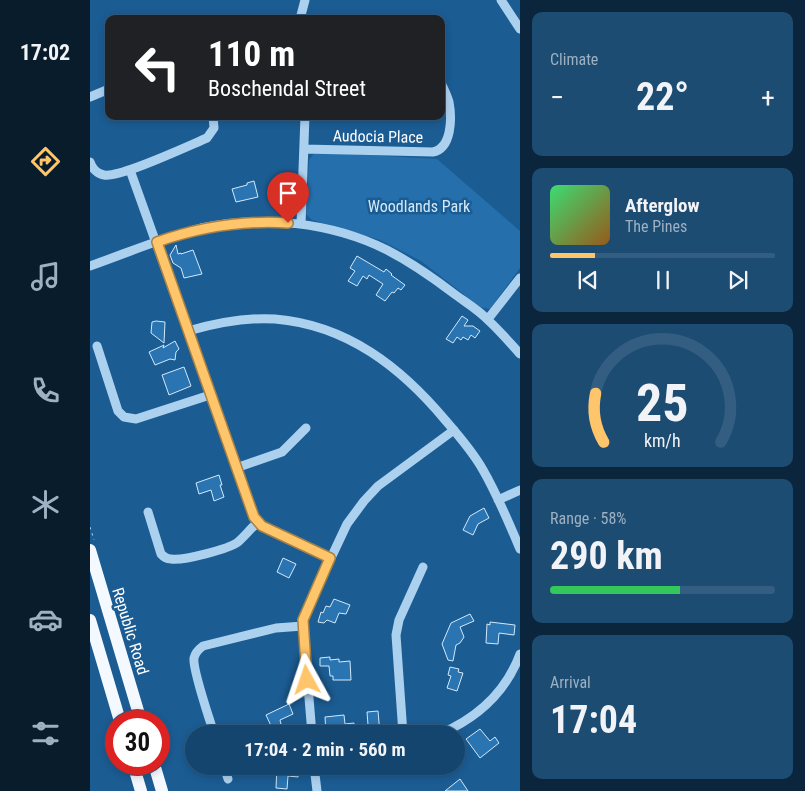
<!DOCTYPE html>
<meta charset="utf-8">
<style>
body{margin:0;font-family:"Roboto Condensed",sans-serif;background:#1d4c73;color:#f1f3f6;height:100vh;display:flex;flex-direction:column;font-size:19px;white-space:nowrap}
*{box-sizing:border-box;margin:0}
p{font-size:16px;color:#9db1c2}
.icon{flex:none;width:28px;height:28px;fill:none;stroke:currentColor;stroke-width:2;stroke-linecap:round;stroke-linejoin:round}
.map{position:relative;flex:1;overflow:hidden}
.drawer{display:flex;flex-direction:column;gap:12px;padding:12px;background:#0b263c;width:285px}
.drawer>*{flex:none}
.top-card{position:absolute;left:15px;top:15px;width:340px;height:105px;border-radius:10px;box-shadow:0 2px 8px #0003,0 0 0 1px #335d81;background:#202124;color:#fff;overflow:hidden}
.speed{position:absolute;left:15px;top:710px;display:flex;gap:10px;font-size:25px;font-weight:700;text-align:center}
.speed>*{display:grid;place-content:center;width:65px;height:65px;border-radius:50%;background:#14456e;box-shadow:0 2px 8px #0003,0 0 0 1px #335d81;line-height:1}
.speed .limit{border:8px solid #d22;background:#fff;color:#111}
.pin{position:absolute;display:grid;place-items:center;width:42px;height:42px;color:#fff;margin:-51px -21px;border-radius:50% 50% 50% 0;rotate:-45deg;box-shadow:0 0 5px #0007}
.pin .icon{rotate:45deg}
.me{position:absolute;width:55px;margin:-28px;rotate:355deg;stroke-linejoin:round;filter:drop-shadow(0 0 4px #0008)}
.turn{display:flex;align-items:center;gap:18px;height:105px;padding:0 20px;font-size:22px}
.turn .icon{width:65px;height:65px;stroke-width:2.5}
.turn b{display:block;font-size:35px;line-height:42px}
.big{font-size:38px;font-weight:700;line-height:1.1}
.drawer .widget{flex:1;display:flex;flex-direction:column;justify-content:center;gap:8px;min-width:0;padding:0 18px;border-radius:10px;background:#1d4c73}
.drawer .dial{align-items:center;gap:0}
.dial svg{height:130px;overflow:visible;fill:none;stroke:#335d81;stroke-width:7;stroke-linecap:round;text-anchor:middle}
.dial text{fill:#f1f3f6;stroke:none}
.song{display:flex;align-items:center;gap:15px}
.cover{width:60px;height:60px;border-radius:8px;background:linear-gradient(135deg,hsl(140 70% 55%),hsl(30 70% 35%))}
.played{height:5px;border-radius:2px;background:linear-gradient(90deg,#ffc56a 20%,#335d81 20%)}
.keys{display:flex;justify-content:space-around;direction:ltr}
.heat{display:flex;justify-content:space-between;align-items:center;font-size:28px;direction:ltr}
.charge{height:8px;border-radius:4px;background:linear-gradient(90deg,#34c759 58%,#335d81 0)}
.trip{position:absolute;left:95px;top:725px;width:280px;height:50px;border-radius:25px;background:#14456e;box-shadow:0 2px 8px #0003,0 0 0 1px #335d81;font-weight:700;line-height:50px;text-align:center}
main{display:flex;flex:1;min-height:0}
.menu{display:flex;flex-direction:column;width:90px;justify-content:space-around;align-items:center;background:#081c2c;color:#9db1c2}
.menu .icon{width:35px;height:35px}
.menu .current{color:#ffc56a}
.menu b{font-size:22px;color:#f1f3f6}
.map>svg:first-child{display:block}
.green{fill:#246fac}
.building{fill:#2a74b1;stroke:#d2e9fb}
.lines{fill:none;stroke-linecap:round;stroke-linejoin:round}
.path{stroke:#acd1ef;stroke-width:1;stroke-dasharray:2.5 4;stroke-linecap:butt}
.minor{stroke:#acd1ef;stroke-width:9}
.major{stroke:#f4f9ff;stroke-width:12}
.route-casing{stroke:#a68045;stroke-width:12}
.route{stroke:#ffc56a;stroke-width:9}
.labels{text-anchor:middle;stroke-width:5;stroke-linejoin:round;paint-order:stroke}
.street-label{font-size:16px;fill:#fff;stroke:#1b5c93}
.park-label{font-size:16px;fill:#d2e9fb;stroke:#1b5c93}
</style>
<main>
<nav class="menu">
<b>17:02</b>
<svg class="icon current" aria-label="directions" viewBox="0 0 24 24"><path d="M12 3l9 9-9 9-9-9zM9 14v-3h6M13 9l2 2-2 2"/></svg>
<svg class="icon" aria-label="music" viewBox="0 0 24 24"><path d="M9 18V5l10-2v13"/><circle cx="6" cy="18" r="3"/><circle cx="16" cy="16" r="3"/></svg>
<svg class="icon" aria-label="phone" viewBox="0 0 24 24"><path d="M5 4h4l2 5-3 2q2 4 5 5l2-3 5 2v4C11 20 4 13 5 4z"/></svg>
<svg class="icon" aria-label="climate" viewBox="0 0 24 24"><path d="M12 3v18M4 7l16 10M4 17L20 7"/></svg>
<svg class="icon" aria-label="car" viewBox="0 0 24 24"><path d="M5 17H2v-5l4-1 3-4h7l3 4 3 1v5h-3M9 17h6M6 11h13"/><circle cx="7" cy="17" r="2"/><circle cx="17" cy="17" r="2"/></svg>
<svg class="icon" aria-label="filters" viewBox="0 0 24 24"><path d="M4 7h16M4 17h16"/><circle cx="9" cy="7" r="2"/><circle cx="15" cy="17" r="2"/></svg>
</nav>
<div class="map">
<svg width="430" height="791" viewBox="0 0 430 791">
<rect width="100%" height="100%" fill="#1b5c93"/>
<path class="green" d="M225,152l122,7 83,72v37l-30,41 -10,-2 -59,-46 -41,-21 -68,-20 -6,-6 3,-54z"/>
<path class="building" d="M164,181l4,16 -22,5 -4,-13 15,-4v-2z
M86,245l2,9 3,-1v1l12,-4 9,24 -18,4 -3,-10 -8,-5 -3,-8z
M267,256l27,16 2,-3 6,5 -1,1 14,10 -4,5 -3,-2 -4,5 -2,-1 -7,9 -9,-6 7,-11 -14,-9 -2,4 -4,-3 -6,10 -9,-5 7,-10 -5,-3z
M372,316l6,4 -4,6h9l7,5 -5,7 -4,-3 -3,5 -5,-3 -2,3 -4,-3 -4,6 -7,-4z
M66,321l9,1 -1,21 -13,-10 1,-11z
M85,341l4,8 -3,3 -1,8 -5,-1 -15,6 -6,-13 15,-7 -1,3z
M94,367l7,19 -22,9 -7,-20z
M129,475l3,10h-2l4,12 -10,4 -3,-11 -12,4 -3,-11z
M394,508l5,10 -11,6 -5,11 -10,-5 7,-14z
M193,558l13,6 -7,14 -12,-6z
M244,599l16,6 -4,9 -7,-1 -4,10 -8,-3 -3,3 -6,-1 3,-10 2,1 3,-7 4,1z
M380,614l4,7 -14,6 4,10 -4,6 -4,2 -3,16 -5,-1 -6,-16 9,-21z
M400,622l25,3 -1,10 -15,-2 -1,11 -12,-1 1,-19 3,1z
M240,657v3l9,-1v3l11,-1 1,19h-18v-4h-3l-1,-10h-9v-8z
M360,667l9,2 -1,3 5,1 -6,18 -10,-3 4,-12 -3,-1z
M199,704l4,10 -13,6 1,4 -9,4 -6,-13z
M288,711l2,23h-54l-1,-17 19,-2 1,9 9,-1v3l14,-1 -1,-13z
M390,729l10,12 5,-4 4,6 -19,15 -14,-19z
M187,766h22l-1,11 -10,-1 -1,13 -11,-1z
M370,779l8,12h-23z"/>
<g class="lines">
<path class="path" d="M0,527l4,13"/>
<path class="minor" d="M411,0l19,29
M210,19l5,-19
M0,97l19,-8
M214,149l129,3c19,-4 19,-34 16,-50 -2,-7 -5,-13 -8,-19
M0,162c2,6 7,12 14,13 16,3 84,-29 103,-37l7,-10 -1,-12
M40,170l124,347 8,9 68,32
M211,224l4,-108
M0,266c37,-13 74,-29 111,-38 61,-13 130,-6 186,22 23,12 45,27 66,43 12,9 26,17 36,28 11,10 21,22 31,33
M398,319l32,-41
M98,331c28,-8 57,-14 87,-12 72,6 126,48 171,102 13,15 27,31 37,49 14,24 26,53 37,79
M7,346l21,65 6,6 12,2 74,-24
M146,468l46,-16 24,-24
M408,500l22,-10
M58,512l13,42c3,3 5,5 10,5 12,2 58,-10 67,-17 7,-6 13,-14 20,-20
M124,734c-4,-14 -22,-65 -20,-76 1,-5 5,-9 9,-12l73,-18 27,-2
M222,734l-9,-108 3,-15 41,-87 17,-23 14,-15 76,-56
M313,734l-7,-99 3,-15 24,-53
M350,734c37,-16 66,-42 80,-80
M134,766l4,13
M224,766l3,25"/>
<path class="major" d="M0,550l51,171
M0,620l30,101
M43,764l8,27
M64,764l8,27"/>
</g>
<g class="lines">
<defs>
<path id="route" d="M198,223c-46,-3 -88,4 -131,19l97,275 8,9 68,32 -27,62 4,60"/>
</defs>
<use href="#route" class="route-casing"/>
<use href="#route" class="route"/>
</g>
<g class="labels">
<g class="street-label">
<text transform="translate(288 136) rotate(1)" y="6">Audocia Place</text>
<text transform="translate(41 631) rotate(73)" y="6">Republic Road</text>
</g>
<g class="park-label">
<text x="329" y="212">Woodlands Park</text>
</g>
</g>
</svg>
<div class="speed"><div class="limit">30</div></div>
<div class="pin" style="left:198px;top:223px;background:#d93025"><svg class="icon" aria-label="arrive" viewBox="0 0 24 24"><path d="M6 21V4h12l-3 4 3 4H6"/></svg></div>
<svg class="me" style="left:217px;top:680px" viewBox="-20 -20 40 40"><path d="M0-17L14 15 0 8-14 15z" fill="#ffc56a" stroke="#fff" stroke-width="4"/></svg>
<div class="trip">17:04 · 2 min · 560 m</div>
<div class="top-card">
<div class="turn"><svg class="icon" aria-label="left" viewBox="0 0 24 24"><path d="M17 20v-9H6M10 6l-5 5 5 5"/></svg><div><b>110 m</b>Boschendal Street</div></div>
</div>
</div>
<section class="drawer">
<div class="widget"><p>Climate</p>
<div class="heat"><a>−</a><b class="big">22°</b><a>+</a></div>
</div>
<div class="widget">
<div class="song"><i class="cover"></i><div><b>Afterglow</b><p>The Pines</p></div></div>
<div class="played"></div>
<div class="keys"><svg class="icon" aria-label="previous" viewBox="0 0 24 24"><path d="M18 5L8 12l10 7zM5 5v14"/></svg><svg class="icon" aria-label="pause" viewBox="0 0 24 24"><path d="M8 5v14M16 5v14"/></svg><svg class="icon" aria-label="next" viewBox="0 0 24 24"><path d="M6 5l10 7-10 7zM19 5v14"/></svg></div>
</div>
<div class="widget dial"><svg viewBox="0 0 100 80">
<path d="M14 69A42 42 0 1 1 86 69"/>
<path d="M14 69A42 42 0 0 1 9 39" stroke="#ffc56a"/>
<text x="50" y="56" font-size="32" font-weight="700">25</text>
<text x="50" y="72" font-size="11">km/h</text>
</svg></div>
<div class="widget"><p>Range · 58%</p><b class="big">290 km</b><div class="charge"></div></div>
<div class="widget"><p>Arrival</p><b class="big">17:04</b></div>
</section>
</main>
